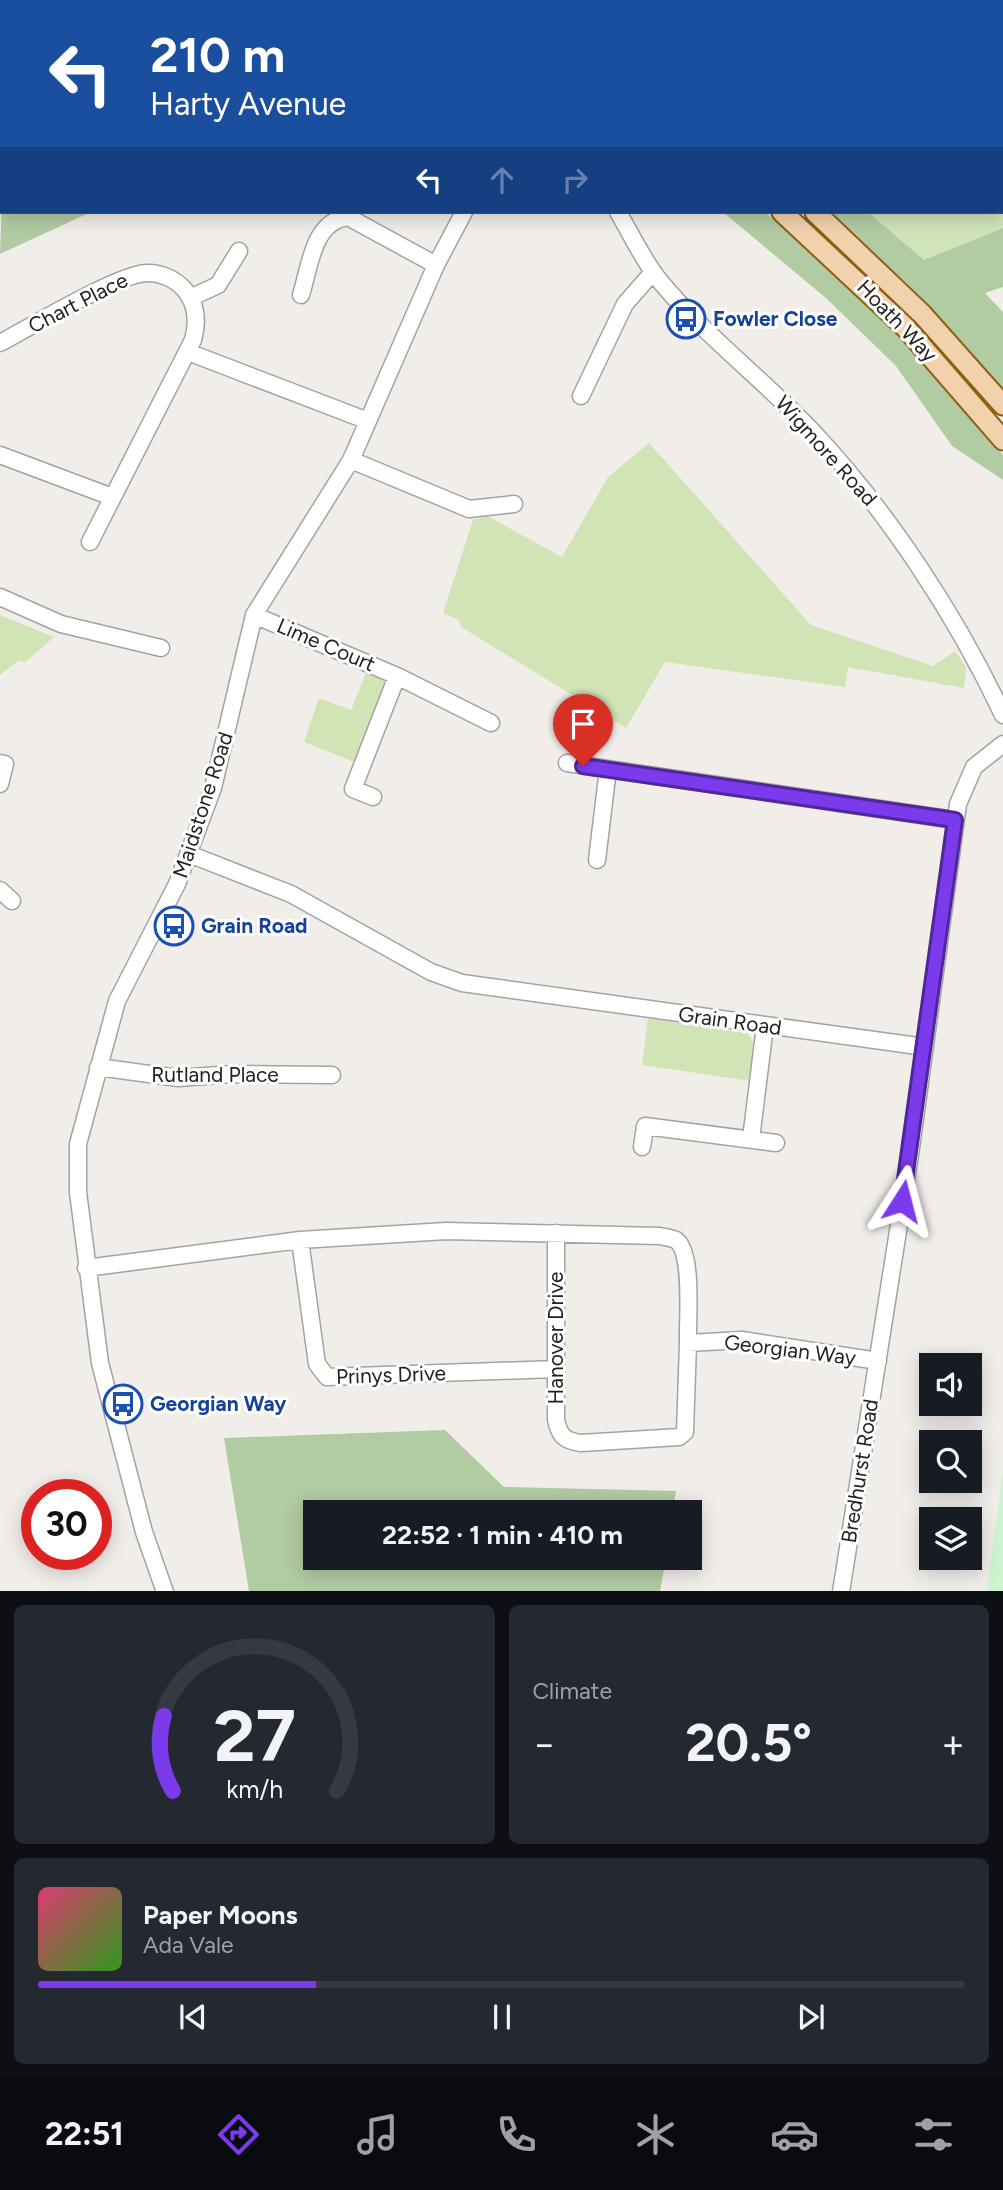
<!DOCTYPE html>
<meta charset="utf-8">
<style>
body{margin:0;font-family:Figtree,sans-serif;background:#242831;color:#f1f3f6;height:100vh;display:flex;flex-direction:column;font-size:26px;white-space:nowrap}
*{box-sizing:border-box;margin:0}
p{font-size:23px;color:#9ea1a6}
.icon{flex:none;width:38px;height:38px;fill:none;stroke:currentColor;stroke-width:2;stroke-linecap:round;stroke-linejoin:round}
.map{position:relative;height:1591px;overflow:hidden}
.drawer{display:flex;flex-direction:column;gap:14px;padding:14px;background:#0d0f14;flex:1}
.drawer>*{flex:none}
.guide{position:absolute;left:0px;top:0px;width:1004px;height:214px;box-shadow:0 4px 18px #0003;background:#1a4fa0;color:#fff;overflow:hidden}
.fabs{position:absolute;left:919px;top:1353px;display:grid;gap:14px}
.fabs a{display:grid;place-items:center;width:63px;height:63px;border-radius:0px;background:#171b24;box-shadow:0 4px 18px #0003;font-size:35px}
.speed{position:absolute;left:21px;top:1479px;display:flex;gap:14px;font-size:35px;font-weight:700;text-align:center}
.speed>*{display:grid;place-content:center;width:91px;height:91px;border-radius:50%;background:#171b24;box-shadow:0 4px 18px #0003;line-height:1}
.speed .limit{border:10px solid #d22;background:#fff;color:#111}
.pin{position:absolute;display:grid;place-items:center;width:60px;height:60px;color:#fff;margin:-72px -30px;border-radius:50% 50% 50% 0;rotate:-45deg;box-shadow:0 0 7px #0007}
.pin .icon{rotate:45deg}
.me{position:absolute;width:77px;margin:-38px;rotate:9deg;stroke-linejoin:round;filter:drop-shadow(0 0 5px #0008)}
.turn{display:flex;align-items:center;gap:24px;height:147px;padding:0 35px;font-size:32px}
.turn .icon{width:91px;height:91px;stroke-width:2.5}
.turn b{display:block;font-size:49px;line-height:60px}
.lanes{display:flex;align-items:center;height:66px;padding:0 35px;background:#0003;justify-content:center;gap:35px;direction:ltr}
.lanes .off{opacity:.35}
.big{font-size:52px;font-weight:700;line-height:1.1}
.drawer .card{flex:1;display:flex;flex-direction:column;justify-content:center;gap:10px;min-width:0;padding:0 24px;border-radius:10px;background:#242831}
.drawer .dial{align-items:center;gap:0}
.dial svg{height:182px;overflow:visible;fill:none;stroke:#363941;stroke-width:7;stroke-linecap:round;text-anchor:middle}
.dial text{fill:#f1f3f6;stroke:none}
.song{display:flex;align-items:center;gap:21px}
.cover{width:84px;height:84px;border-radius:10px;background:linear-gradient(135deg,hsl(340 70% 55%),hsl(110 70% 35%))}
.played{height:7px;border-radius:4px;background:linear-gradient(90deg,#7c3aed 30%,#363941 30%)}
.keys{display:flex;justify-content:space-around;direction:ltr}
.heat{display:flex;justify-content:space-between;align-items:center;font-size:38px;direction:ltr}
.drawer .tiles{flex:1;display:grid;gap:14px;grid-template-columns:1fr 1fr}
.card:last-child{grid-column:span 2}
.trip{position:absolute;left:303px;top:1500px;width:399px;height:70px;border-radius:0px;background:#171b24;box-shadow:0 4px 18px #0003;font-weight:700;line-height:70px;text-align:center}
.dock{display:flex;height:112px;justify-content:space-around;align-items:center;background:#090b0e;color:#9ea1a6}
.dock .icon{width:49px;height:49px}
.dock .selected{color:#7c3aed}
.dock b{font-size:32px;color:#f1f3f6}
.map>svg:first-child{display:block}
.grass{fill:#d0e4b6}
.forest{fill:#b1cba3}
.park{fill:#cdf4ce}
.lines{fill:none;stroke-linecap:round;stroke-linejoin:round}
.minor-casing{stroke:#a3a3a3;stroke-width:19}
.major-casing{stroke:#8e5e11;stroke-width:23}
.highway-casing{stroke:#c93d75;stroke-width:26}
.minor{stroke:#fff;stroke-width:16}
.major{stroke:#f2d1ad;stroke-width:19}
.highway{stroke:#df9bac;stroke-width:23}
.route-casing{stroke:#51269a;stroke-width:18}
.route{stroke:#7c3aed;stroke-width:12}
.labels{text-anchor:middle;stroke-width:6;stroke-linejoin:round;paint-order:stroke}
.street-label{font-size:21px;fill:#222;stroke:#fff}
.transit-label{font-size:21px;font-weight:bold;fill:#164399;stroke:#fff;text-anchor:start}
</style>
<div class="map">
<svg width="1003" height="1592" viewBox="0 0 1003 1592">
<rect width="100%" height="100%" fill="#f1eeea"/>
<path class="grass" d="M548,0h195l1,2h-193z
M805,0h198v228l-79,32 -56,-48h135v-210z
M649,443l162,182 122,41 22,-15 11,16 -2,21 -116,-21 -3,20 -180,-25 -39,66 -165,-101 -2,-7 -16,-7 30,-93 14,-4 75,41 46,-80z
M0,615l54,22 -30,26 -5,-3 -19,15z
M367,671l16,7 3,7 -32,77 -50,-20 15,-44 32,12z
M648,1018l100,15 5,9 -2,39 -109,-16z"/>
<path class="forest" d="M2,196v16h89l-91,42z
M723,212h42l105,92 75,81 58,70v25l-51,-34 -56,-80 -69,-67z
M825,212h43l56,48 79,-32v59l-18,6 18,19v81l-94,-107z
M445,1430l59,57 172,4 -3,21h-358v46h351l-6,33h-411l-25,-153z"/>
<path class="park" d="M1003,1468v123h-16z"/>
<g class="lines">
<defs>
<path id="minor" d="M759,2l2,-2
M0,179l2,-1
M618,212c13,22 25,48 41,68 46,56 106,101 155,153 75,80 143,184 189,282
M348,217l88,48
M301,295c9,-29 12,-74 47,-78l3,-5
M190,298l28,-13 21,-34
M0,343c28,-15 119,-69 146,-70 14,-1 29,6 38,16 13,15 14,33 9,51l-103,202
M188,352l180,69
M581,396l44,-92 28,-32
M0,455l112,42
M351,460l118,49 45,-5
M0,597l61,27 100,24
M254,615l143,61 94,47
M0,763l5,1 -5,20
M567,763l388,57
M373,797l-20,-8 44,-113
M189,854l102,40 140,78 31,11 463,64
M597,860l11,-91
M0,890l12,11
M98,1067l80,11 54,-4 100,1
M751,1139l14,-113
M642,1147l3,-21 131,17
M556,1233v186c3,17 9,22 25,24l98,-6 6,-5 3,-89
M300,1240l17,124 10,13 228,-8
M86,1268l214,-28 146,-9 214,5c5,1 12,2 16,4 18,13 11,82 12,103l54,-3 136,21
M165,1592l-21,-60 -44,-169 -22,-171v-48l39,-143 60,-117 36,-96 41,-173 97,-155 85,-195 28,-53
M841,1592l69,-437 48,-351 16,-37 29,-23"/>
<path id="major" d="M486,0l3,2
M524,0l3,2
M782,212l123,115 98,113
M815,212l107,102 81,91"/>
<path id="highway" d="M470,0l3,2
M75,2l3,-2
M133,2l3,-2
M178,2l3,-2
M256,2l3,-2
M280,2l5,-2
M0,58l2,-2
M0,82l2,-1
M0,109l2,-1
M0,131l2,-1"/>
</defs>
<use href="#minor" class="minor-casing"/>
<use href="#major" class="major-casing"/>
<use href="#highway" class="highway-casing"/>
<use href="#minor" class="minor"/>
<use href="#major" class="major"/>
<use href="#highway" class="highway"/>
</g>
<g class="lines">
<defs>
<path id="route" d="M583,766l372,54 -53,381"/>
</defs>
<use href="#route" class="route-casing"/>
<use href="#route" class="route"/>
</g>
<defs>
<symbol id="bus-ring" viewBox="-11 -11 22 22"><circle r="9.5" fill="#fff" stroke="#1a4fb4" stroke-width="1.5"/><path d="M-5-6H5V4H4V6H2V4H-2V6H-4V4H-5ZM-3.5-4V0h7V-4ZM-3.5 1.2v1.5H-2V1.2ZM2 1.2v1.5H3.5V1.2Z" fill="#1a4fb4"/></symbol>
</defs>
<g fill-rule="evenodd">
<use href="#bus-ring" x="664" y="297" width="44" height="44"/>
<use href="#bus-ring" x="152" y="904" width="44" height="44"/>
<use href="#bus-ring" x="101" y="1382" width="44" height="44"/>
</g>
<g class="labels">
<g class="street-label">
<text transform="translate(78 303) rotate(-27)" y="7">Chart Place</text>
<text transform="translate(897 321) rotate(46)" y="7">Hoath Way</text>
<text transform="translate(826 451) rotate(48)" y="7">Wigmore Road</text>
<text transform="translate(326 645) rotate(23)" y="7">Lime Court</text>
<text transform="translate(203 805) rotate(-72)" y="7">Maidstone Road</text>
<text transform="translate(730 1021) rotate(8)" y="7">Grain Road</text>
<text x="215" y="1082">Rutland Place</text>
<text transform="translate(556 1338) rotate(-90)" y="7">Hanover Drive</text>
<text transform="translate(790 1350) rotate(7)" y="7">Georgian Way</text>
<text transform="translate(391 1375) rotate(-2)" y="7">Prinys Drive</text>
<text transform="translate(860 1471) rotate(-81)" y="7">Bredhurst Road</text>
</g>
<g class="transit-label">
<text x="713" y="326">Fowler Close</text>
<text x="201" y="933">Grain Road</text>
<text x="150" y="1411">Georgian Way</text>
</g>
</g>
</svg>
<div class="fabs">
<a><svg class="icon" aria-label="sound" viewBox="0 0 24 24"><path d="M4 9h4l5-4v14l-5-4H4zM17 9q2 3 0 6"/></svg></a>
<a><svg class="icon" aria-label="search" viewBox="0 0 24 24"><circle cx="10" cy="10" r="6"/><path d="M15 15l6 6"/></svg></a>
<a><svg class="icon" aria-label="layers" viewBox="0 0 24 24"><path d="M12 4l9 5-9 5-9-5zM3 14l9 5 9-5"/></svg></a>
</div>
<div class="speed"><div class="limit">30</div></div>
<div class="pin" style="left:583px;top:766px;background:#d93025"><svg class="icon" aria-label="arrive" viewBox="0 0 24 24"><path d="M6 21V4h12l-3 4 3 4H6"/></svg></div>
<svg class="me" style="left:902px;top:1201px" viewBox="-20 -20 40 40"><path d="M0-17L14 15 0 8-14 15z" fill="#7c3aed" stroke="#fff" stroke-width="4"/></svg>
<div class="trip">22:52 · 1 min · 410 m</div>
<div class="guide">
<div class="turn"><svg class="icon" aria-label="left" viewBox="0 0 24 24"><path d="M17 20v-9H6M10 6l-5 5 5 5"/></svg><div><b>210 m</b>Harty Avenue</div></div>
<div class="lanes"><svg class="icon" aria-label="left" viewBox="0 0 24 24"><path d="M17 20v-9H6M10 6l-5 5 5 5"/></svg><svg class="icon off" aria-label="ahead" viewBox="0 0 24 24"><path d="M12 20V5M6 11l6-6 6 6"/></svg><svg class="icon off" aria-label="right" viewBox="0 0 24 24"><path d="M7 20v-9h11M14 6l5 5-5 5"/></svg></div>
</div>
</div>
<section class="drawer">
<div class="tiles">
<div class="card dial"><svg viewBox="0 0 100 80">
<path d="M14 69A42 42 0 1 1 86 69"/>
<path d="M14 69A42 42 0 0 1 10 36" stroke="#7c3aed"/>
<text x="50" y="56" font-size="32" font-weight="700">27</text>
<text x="50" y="72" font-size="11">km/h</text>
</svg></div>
<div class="card"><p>Climate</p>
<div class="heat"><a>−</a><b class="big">20.5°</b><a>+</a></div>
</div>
<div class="card">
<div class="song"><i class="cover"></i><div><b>Paper Moons</b><p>Ada Vale</p></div></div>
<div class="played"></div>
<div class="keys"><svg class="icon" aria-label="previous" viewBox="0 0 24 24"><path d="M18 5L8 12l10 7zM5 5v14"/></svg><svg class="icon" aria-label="pause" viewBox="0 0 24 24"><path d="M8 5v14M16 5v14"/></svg><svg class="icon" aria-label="next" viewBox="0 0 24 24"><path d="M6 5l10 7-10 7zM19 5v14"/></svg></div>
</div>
</div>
</section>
<nav class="dock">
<b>22:51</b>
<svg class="icon selected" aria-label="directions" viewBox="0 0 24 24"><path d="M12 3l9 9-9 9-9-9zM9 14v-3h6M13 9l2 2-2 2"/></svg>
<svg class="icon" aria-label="music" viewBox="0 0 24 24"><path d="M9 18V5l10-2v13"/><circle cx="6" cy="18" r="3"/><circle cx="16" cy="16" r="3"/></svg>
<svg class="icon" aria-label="phone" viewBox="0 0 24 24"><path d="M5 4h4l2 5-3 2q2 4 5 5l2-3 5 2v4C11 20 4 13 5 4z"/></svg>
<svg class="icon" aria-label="climate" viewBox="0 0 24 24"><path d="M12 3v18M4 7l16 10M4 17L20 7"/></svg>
<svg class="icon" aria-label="car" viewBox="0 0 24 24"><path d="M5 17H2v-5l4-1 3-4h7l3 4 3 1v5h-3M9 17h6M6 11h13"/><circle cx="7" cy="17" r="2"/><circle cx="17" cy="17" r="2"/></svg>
<svg class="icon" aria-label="filters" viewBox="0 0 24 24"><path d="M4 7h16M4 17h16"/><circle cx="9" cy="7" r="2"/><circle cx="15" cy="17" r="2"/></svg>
</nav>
